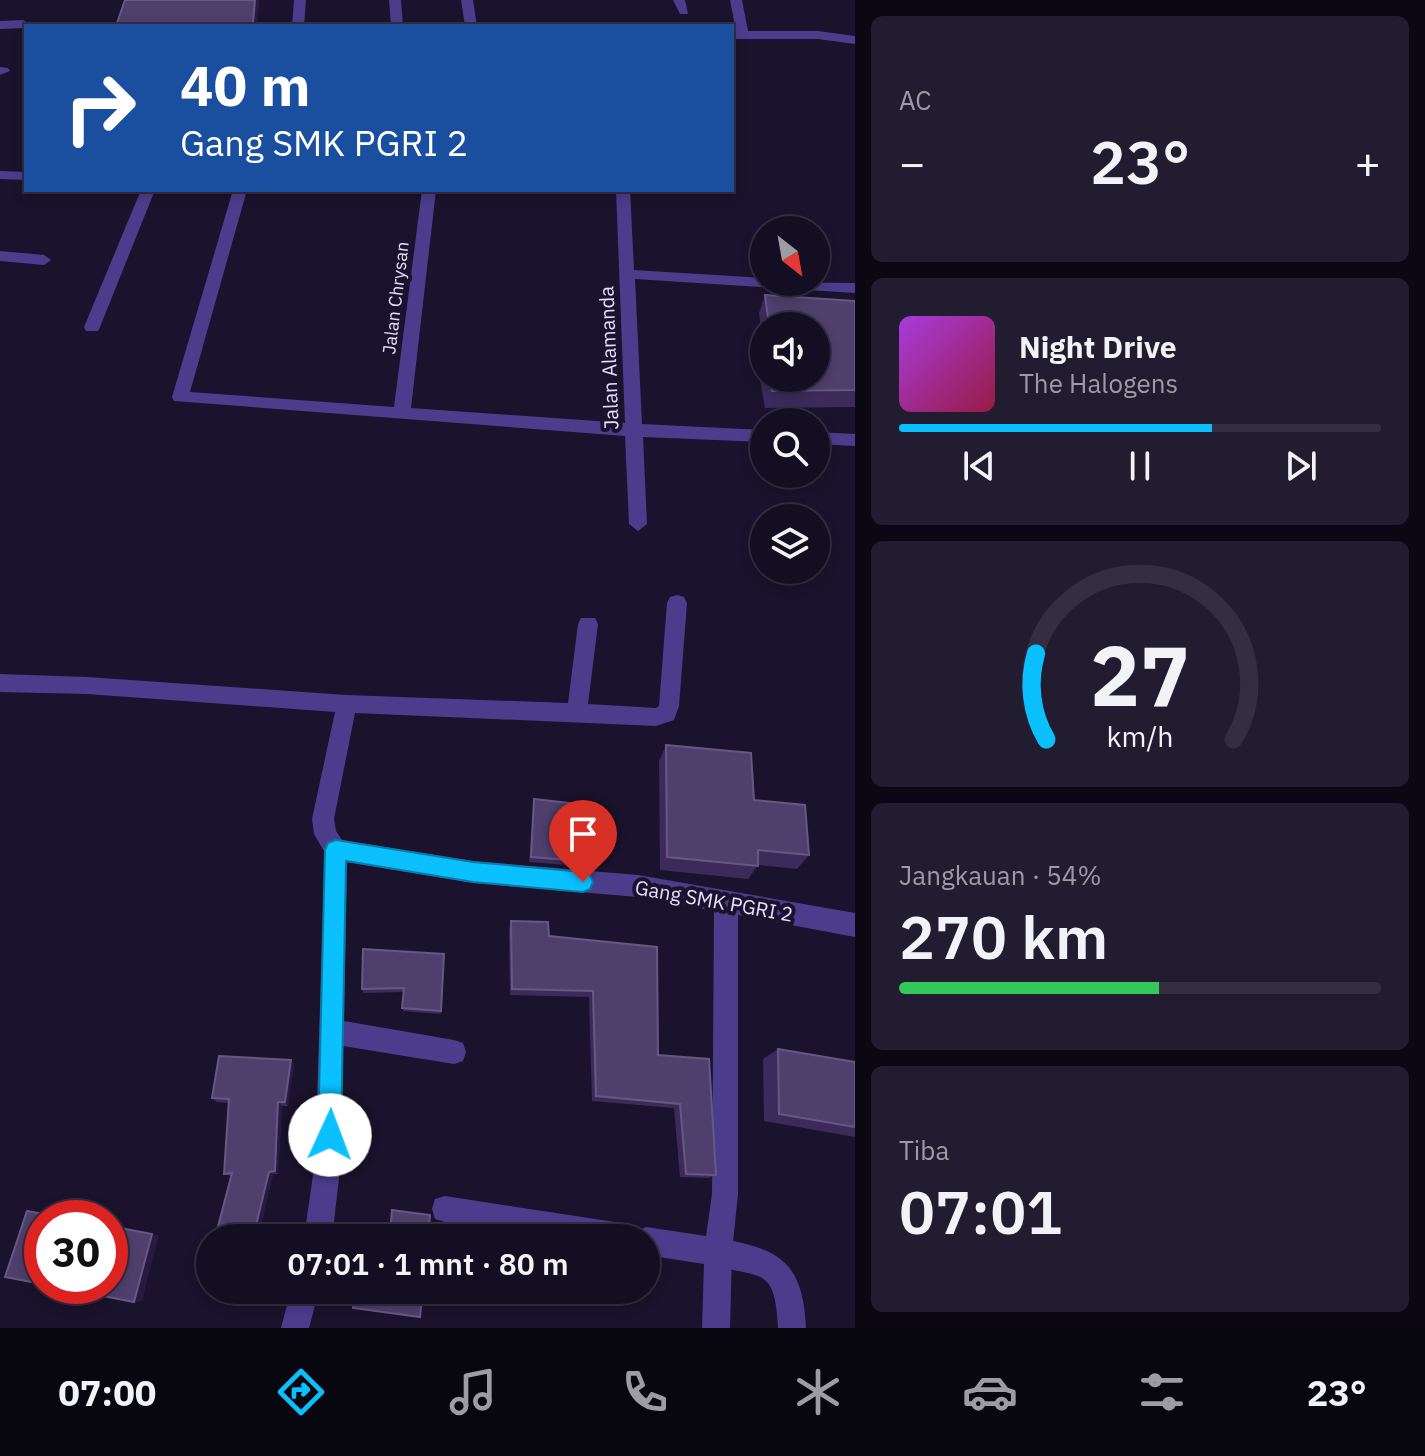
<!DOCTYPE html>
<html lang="id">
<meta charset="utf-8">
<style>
body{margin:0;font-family:"IBM Plex Sans",sans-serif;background:#211c2f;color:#f1f3f6;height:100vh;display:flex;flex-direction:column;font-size:30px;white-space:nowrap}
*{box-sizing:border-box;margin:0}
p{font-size:26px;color:#9d9ca5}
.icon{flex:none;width:44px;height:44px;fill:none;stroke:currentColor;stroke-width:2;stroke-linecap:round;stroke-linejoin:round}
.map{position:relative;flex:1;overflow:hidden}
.side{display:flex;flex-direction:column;gap:16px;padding:16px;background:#0b0813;width:570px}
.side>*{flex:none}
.guide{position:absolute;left:24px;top:24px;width:710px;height:168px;border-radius:0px;box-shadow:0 4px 12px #0003,0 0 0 2px #332e40;background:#1a4fa0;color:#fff;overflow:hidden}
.needle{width:52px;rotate:149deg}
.tools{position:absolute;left:750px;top:216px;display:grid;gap:16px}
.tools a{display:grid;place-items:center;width:80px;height:80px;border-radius:50%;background:#140e22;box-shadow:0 4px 12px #0003,0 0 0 2px #332e40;font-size:40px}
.speed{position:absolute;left:24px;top:1200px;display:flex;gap:16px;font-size:40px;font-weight:700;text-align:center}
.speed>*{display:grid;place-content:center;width:104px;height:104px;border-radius:50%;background:#140e22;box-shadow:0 4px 12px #0003,0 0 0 2px #332e40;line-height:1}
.speed .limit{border:12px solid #d22;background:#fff;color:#111}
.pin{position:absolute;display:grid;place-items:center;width:68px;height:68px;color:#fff;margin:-82px -34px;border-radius:50% 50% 50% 0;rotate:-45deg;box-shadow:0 0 8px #0007}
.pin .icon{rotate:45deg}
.me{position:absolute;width:88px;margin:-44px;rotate:2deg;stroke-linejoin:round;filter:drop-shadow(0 0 6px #0008)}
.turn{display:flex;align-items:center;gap:28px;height:168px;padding:0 24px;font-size:36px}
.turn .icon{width:104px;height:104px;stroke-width:2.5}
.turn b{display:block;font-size:56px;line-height:68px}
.big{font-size:60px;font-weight:600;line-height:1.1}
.side .tile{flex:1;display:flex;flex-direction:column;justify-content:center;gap:12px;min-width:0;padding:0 28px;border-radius:12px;background:#211c2f}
.side .dial{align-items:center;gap:0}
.dial svg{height:208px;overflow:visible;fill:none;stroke:#332e40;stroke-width:7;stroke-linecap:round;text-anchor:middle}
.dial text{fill:#f1f3f6;stroke:none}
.song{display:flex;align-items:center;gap:24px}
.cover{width:96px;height:96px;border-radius:12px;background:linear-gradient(135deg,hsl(280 70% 55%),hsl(340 70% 35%))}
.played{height:8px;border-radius:4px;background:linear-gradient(90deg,#0ac0ff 65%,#332e40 65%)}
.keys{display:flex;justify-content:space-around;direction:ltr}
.heat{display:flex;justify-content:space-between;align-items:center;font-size:44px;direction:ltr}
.charge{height:12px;border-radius:6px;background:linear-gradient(90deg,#34c759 54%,#332e40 0)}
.trip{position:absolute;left:196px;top:1224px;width:464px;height:80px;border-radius:40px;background:#140e22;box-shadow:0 4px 12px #0003,0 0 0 2px #332e40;font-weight:600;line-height:80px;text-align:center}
.menu{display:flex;height:128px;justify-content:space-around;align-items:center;background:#08060e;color:#9d9ca5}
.menu .icon{width:56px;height:56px}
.menu .active{color:#0ac0ff}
.menu b{font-size:36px;color:#f1f3f6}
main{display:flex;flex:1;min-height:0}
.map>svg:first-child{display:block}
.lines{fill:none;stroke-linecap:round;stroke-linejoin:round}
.service{fill:#4c3d8c;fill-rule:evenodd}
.minor{fill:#4c3d8c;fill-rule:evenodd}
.wall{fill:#3c2b5a;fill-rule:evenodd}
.shaded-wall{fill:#271941}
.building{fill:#4e3f6c;stroke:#665883;stroke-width:2}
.route{fill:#0ac0ff;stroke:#067da6;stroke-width:2}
.labels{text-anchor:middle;stroke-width:8;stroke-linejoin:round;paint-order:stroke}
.far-street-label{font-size:18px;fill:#e7deff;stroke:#1b122d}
.street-label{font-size:20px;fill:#e7deff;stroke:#1b122d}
</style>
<main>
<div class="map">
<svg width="855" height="1328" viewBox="0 0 855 1328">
<rect width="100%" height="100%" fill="#1b122d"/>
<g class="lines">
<path class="service" d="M673,0h12l3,14h-8z
M0,251l44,4 7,5 -7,5 -44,-4z
M718,1238c62,11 85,24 88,90h-28c-3,-68 -21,-46 -70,-66l-4,-10 4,-10z"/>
<path class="minor" d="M294,0h12l-2,26h-12z
M389,0h12l2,26h-12z
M461,0h12l4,26h-12z
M730,0h12l6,31h70l37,5v8l-37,-5h-86v-8h4z
M0,21l23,-1 6,4 -6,4 -23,1z
M0,67l8,1 2,3 -10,4z
M0,171l26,1v8l-26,-1z
M141,190h14l-55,137 -2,4h-12l-2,-4z
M233,190h14l-57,202 204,15 28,-217h14l-25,218 214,15 -9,-233h14l4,80 130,8v4l91,1v10l-220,-14 7,145 122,6v12l-121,-5 4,87 -9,7 -9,-7 -4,-88 -451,-35 -2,-4z
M816,432l39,2v12l-39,-2z
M677,595l7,2 3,6 -8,103 -5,14 -18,6 -301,-13 -21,106 2,12 6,9 131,21 165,14 217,38v24l-117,-22v279l-6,58 -2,76h-28l2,-64 -58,-9v-17h-104l-97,-16 -10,-3 -3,-10 3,-10 10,-3 183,28 11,6 7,-3 60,9 6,-42 2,-283 -76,-14 -165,-14 -126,-21 -3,159 110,19 9,3 3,9 -3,9 -9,3 -111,-18 -2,115 -9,77h-28l11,-77 10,-308 -11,-19 -2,-15 23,-107 -248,-18 -87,-2v-18l87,3 259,18 222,8 10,-79 3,-6h14l3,6 -10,80 68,4 3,-2 8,-103 3,-6z
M291,1290h28l-10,38h-28z"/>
</g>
<path class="wall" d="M125,0h134l-2,26h-141z
M765,295l90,6v106l-90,1 -8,-46 6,-18 -4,-31zM764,326h52v52h-52z
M666,745l88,55 55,55 -12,14 -39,-4 -10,14 -88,-9 -1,-109z
M534,799l34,61 -2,5 -37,-3z
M511,921l38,15 109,119 58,120 -7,3 -29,-1 -6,-69 -82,-7 -3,-104 -79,-2 -1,-66z
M444,954l-3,60 -38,-3 1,-19 -41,1 -1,-4z
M778,1049l77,13v75l-91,-16 -1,-62z
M291,1060l3,5 -6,41h-6l-4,68h-5l-15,64h-43l16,-62 -7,-2 4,-71 -11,-1 -5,-4z"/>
<path class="shaded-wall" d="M255,0h4l-2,26h-4v-3z
M291,1060l3,5 -6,41 -3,-4z
M278,1102l4,4 -4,68 -3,-3z
M269,1172l4,2 -15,64h-5z
M152,1234l7,1 -17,66 -8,1z"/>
<path class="building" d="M125,0h130l-2,23 -137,3z
M765,295l90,6v89l-83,1 -3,-13h47v-52h-47z
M666,745l85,8 3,47 51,5 4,50 -51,-5v16l-91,-9z
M534,799l35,4 -1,57 -37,-3z
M511,921l37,1 1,14 108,11 1,108 51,4 7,116 -30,-1 -6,-70 -84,-8 -3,-105 -81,-2z
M363,949l81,5 -3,57 -39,-3 2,-20 -42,1z
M778,1049l77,13v65l-76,-13z
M219,1056l72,4 -6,42h-7l-3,69 -6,1 -16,66h-38l17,-65 -8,1 5,-75 -17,-1z
M392,1210l38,5 -2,23h-67l1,-8 28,4z
M27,1211l39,7h-24v66l-37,-7z
M110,1226l42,8 -18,68 -83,-16h59z
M355,1290h68l-3,27 -67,-9z"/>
<path class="route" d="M336,840l137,22 110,10 7,3 3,7 -3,7 -7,3 -110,-10 -127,-21 -5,274 -3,8 -8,4 -9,-4 -3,-8 7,-285 3,-7z"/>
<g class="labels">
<g class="far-street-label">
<text transform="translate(396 298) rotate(-83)" y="6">Jalan Chrysan</text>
</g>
<g class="street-label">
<text transform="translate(609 358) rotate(-92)" y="7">Jalan Alamanda</text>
<text transform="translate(714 901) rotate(10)" y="7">Gang SMK PGRI 2</text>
</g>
</g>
</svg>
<div class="tools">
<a><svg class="needle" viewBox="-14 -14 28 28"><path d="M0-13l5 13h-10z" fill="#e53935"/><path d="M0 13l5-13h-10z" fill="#9d9ca5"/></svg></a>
<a><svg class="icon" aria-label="sound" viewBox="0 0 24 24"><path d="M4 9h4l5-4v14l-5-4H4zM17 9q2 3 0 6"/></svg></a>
<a><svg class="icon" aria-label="search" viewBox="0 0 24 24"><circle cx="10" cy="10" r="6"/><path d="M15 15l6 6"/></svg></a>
<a><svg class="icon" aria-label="layers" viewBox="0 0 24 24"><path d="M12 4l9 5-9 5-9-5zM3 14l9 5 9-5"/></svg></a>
</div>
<div class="speed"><div class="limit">30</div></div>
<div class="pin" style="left:583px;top:882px;background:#d93025"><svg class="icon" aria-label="arrive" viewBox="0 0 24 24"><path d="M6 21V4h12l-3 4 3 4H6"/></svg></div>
<svg class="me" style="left:330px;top:1135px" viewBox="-20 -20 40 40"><circle r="19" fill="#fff"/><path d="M0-13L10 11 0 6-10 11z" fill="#0ac0ff"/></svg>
<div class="trip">07:01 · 1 mnt · 80 m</div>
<div class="guide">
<div class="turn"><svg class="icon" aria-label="right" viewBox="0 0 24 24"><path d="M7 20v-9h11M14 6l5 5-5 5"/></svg><div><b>40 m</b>Gang SMK PGRI 2</div></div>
</div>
</div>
<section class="side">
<div class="tile"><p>AC</p>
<div class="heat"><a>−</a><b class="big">23°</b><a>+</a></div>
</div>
<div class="tile">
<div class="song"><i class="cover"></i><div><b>Night Drive</b><p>The Halogens</p></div></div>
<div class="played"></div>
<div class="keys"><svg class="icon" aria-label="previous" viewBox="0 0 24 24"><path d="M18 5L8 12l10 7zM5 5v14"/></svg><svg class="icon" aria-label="pause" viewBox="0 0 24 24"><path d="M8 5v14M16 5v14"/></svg><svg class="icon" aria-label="next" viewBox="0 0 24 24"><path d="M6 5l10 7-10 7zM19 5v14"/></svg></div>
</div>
<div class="tile dial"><svg viewBox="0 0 100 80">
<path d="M14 69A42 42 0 1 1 86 69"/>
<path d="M14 69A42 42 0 0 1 10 36" stroke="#0ac0ff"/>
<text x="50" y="56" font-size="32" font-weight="700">27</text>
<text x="50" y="72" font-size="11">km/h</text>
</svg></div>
<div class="tile"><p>Jangkauan · 54%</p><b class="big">270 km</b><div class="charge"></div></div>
<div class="tile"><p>Tiba</p><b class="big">07:01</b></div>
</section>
</main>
<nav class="menu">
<b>07:00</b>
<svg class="icon active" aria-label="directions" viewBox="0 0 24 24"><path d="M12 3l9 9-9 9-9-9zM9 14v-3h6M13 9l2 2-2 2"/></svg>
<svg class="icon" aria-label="music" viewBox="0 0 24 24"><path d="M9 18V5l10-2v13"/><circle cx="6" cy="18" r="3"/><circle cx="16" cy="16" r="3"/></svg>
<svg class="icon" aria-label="phone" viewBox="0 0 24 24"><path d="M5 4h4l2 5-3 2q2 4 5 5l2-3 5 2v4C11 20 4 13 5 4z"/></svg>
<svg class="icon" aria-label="climate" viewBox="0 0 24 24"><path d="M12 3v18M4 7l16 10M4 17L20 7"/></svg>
<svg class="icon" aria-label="car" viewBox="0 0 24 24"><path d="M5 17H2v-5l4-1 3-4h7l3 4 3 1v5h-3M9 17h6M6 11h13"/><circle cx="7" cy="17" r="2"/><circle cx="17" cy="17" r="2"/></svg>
<svg class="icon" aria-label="filters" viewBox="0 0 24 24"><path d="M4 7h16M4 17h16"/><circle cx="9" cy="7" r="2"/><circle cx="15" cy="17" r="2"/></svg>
<b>23°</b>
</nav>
